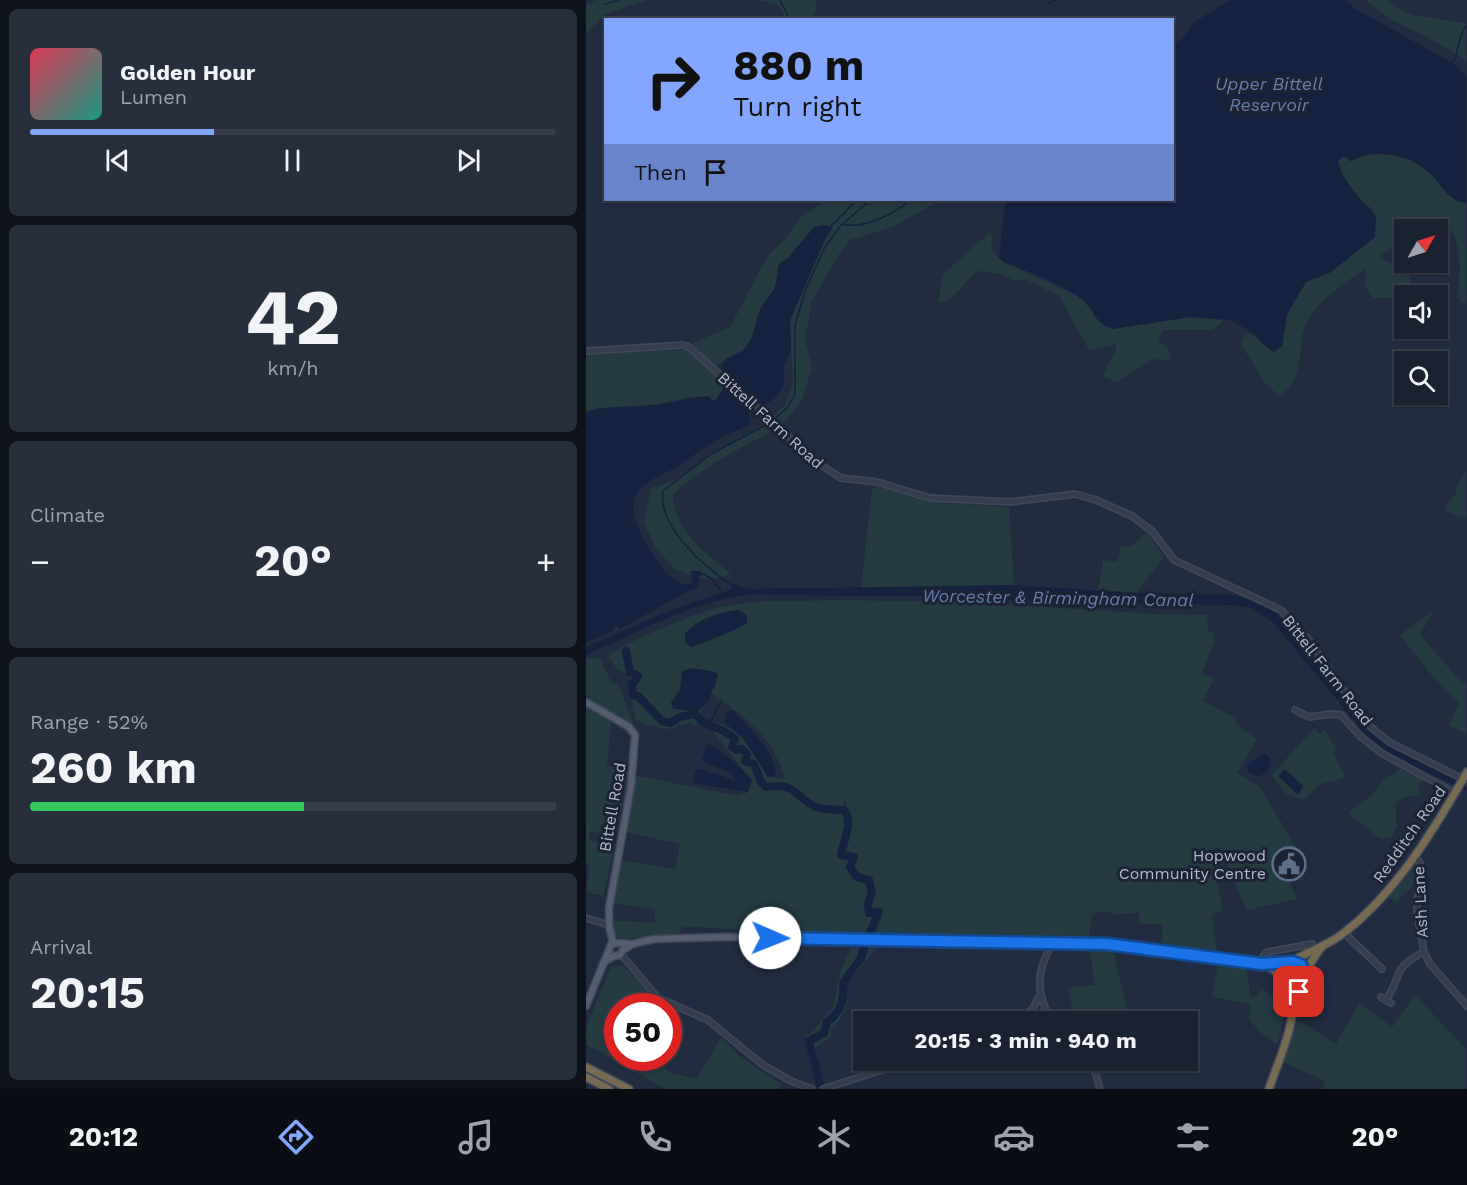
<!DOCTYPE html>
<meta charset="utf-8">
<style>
body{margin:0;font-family:"Work Sans",sans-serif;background:#272e3c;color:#f1f3f6;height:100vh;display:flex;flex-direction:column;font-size:22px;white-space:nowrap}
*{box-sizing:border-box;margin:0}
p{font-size:20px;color:#9fa3ab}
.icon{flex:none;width:33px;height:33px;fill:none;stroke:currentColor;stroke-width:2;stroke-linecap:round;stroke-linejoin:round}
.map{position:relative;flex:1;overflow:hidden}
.drawer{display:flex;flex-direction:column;gap:9px;padding:9px;background:#0e121a;width:586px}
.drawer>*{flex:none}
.hud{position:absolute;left:18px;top:18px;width:570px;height:183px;border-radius:0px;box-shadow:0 2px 4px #0004,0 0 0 2px #383e4c;background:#83a7ff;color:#111;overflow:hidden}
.needle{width:39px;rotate:51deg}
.fabs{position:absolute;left:808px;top:219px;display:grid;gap:12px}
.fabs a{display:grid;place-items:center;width:54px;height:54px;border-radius:0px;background:#1a2130;box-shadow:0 2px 4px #0004,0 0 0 2px #383e4c;font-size:30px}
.speed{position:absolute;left:18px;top:993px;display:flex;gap:12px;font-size:30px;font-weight:700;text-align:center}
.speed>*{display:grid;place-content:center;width:78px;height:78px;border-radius:50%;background:#1a2130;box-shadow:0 2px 4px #0004,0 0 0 2px #383e4c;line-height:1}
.speed .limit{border:9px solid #d22;background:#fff;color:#111}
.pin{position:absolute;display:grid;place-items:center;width:51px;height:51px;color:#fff;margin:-26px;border-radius:12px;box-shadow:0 3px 9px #0006}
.me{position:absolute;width:66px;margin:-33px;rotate:91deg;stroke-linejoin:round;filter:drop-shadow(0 0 4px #0008)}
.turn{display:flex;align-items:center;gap:21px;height:126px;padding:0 30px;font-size:27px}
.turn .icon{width:78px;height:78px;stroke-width:2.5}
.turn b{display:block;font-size:42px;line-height:51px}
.then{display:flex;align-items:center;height:57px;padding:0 30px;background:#0003;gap:12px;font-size:22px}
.big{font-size:45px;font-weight:700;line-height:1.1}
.drawer .tile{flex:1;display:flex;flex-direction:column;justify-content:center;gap:9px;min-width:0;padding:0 21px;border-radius:9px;background:#272e3c}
.drawer .dial{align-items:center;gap:0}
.dial b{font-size:78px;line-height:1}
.song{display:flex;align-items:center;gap:18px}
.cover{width:72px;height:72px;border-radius:9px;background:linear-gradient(135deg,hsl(350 70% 55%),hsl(170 70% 35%))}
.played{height:6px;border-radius:3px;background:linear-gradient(90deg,#83a7ff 35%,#383e4c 35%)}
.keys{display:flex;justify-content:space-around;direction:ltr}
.heat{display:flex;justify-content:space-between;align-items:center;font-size:33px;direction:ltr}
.charge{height:9px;border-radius:4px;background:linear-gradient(90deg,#34c759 52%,#383e4c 0)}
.trip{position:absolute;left:267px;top:1011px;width:345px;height:60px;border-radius:0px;background:#1a2130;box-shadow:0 2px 4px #0004,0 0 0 2px #383e4c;font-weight:700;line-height:60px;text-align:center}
.menu{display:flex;height:96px;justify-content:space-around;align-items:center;background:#0a0d13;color:#9fa3ab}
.menu .icon{width:42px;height:42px}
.menu .active{color:#83a7ff}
.menu b{font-size:27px;color:#f1f3f6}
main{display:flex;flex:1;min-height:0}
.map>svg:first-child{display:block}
.green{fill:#243b41}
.water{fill:#14213f}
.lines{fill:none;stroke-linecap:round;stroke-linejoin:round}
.stream{stroke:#14213f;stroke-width:1.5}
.river{stroke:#14213f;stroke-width:8}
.minor-casing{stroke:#3f4759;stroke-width:8}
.major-casing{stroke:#3f4759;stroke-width:9}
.highway-casing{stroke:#41495b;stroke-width:10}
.minor{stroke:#363e50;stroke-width:4.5}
.major{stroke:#545d70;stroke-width:6}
.highway{stroke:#776c53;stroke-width:7}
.route-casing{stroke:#114b97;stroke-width:15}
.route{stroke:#1a73e8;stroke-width:10}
.labels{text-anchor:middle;stroke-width:6;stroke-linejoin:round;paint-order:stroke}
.street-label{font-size:16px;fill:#b2b9cb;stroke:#1b2335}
.poi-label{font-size:16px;fill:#b2b9cb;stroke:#1b2335;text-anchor:end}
.water-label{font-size:18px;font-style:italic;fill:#687fad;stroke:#1b2335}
</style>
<main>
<section class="drawer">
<div class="tile">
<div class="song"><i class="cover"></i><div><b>Golden Hour</b><p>Lumen</p></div></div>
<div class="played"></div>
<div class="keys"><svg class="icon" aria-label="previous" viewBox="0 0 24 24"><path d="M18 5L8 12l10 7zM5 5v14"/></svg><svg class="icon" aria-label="pause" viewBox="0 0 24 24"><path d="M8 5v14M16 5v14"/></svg><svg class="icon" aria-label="next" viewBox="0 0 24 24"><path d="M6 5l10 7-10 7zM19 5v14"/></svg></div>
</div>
<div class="tile dial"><b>42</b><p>km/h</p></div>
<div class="tile"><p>Climate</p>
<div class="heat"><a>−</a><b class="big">20°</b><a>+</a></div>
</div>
<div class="tile"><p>Range · 52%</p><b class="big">260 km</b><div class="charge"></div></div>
<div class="tile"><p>Arrival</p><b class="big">20:15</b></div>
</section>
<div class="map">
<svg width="881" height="1089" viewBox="0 0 881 1089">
<rect width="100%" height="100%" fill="#222c40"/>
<path class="green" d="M11,0h50l-42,14 -19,20v-30z
M172,0h58l1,8 -5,11h-26l-8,-14z
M779,0h22l12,9 13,6 54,8v37l-42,-25 -31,-14z
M778,154c22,0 45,1 63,16 14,12 20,31 39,33v99l-5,1 -3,-7c1,-16 6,-55 -9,-66 -5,-3 -14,-4 -19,-6l-9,5 -16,1v9l-26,18 10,6 15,-3 8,6 -4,26 -18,6h-17l-8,-12 1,-18c-21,15 -45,30 -58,52 -14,23 1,56 -29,76l-15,-14 -23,-38 4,-11 10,3 19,16 8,-6 5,-32 19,-32 25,-10 44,-35 -3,-28c-16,-13 -29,-29 -34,-48l5,-5 8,5z
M241,200h151l-20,2 -18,-2 -47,27 -43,13 -13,17 -25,44 -7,39 7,28 -10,32 -17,22 -5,1 -8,-6 13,-12 8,-21 -3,-64 41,-92 -17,-1 -25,30 -10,8 -5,25 -14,18 -4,22 -8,15 -5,5 -17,9 -10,8 -21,-17 -2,-7 37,-16 38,-72 17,-16 15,-21z
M403,233l4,4 -2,10 4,8 9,7 76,35 11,12 4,9 9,8 9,3 77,-12 33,3 -10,10h-50l-5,10 10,8 3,13 -17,-2 -38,23 -12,-5c2,-15 12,-18 12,-33l-27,6 -30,-54 -34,-17 -10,2 -16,-7 -20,-3c-16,10 -21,28 -41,32l5,-29z
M101,350l30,26 11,13h-5l-7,11 -26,-3 -36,8 -57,3 -11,4v-59z
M181,424l8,6c-36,18 -72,37 -102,64 1,36 32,59 58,80l-19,6 -16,-3 -20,-7 -20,-21 -12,-27 7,-33 26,-10 39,-29z
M880,471v44l-5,3 -15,-8v-5l11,-12 -1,-4z
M290,486l63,17 70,4 5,78 -153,4 11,-100z
M561,532l17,25 -28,36 -38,-3 5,-30 14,2 4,-15 11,-1z
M251,600l124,2 197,12 49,1 1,16 5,2 1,8 -12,33 12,4 -11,23 33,17v7l21,14 -20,34 23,14 48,80 -21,11 11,21 -51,11 -28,-63 -9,4 13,60 -11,3 5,40 -55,-10v-19l-23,-2v-11l-23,3 -9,-4 -15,3 -3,23c-135,-3 -272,0 -407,-11l-3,8 -56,5c-11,-4 -11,-8 -13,-19l45,3v-14l-44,-6 7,-43 57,9 5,-25 -56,-12 10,-57 104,21 10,-4 -4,-21 -33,-42 5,-7c28,9 39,30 52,55l17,2c-13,-45 -38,-60 -74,-86l5,-8 -1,-13 -23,-4 -21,35 26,8 4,-2v13l-6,4 -3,-3 -15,2 -2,4c-12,0 -28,-3 -39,-9l-5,-22 -1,-23 -13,-6 -9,-13c26,-18 78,-39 109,-48 38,-10 81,-6 120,-8z
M848,610l-14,25 43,49 3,-2v52l-17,-9 10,-22 -31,-32 -28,-36z
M0,658l14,1 12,25h6l15,39 -3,1 -44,-27z
M0,706l25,16 -4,44 22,3 -12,65h-15l-12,-3 -1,9 26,6 -12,50 -17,-4 4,-27 -4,-1z
M728,728l6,6 5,-4 11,19 -3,4 13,24 -25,7 -18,16 -18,-7 -13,-18z
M813,768l27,12 -8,4 2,12 -15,1 -10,6 2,23 -6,12 -10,1 -33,-26 23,-17 15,-19 10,-4z
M829,865l2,2 -1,15 -20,21 -7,-7z
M292,946l-31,38c2,18 -2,34 -16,45v8l-15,10 6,37 -7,1 -9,-49 8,-5 20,-26 6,-33 11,-24z
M503,948l24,1 17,72h-55l-7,-33 27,-3z
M632,963l28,3 5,32 6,-2 4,-7 25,18 -9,38 -18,-14 -10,-12 2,-15 -39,-7z
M35,966l7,4 18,19 -6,9 12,8h-34v52h36l15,14 28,7 24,-42 17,18 43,29 -3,5h-113l-79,-45v-17l25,-60z
M829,995l51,54v40h-144l3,-8 -44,-20 15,-42 40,25 23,-41 33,24z"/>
<path class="water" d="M644,0h115l9,8 102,57 10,12v126c-19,-2 -25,-21 -39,-32 -20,-18 -53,-23 -76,-10l-8,-5 -5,5 3,12 16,23 19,20 -1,21 -44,35 -25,10 -19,32 -5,32 -8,6 -11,-8 -11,-12 -21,-12 -41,-3 -77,12c-18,-6 -19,-21 -33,-31 -18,-14 -55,-28 -77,-36l-4,-5 7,-57h166l1,-154 10,-8 10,-15z
M239,225l7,3 -8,13 -34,79 1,32 -8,15c6,15 -5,34 -21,38l-41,-37c4,-14 17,-11 25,-21 10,-12 8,-26 15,-39 3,-7 11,-13 14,-20 2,-7 2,-16 4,-24l10,-7 25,-30z
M137,389c14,2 28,21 27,35 -11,6 -23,10 -33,16 -15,8 -28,19 -42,28 -15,9 -37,13 -41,34 -3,14 5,27 11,39 9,18 21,36 39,44l8,-2 -1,-12h8l6,4 -6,1v9l-5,5 -6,1 -68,38 -5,-5 -2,7 -27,12v-231c22,-7 44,-4 66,-7 20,-1 37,-8 57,-9l3,4h4z
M145,583l17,6 266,-4 122,8 98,2 25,7 18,12 99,122 17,12 73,36v6l-53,-24 -42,-25 -98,-119 -21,-14 -20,-3 -156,-2 -136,-7 -192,-1c-57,6 -110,38 -162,60v-8l80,-35 66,-23z
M152,610l9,5v8c-4,4 -52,24 -57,24l-5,-6v-7c12,-15 35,-22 53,-24z
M106,668l23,4 3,3 -10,27 -11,9 -24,-2 -2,-6 9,-12 2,-20z
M141,711h6c16,17 41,38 43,64l-8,2 -25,-39 -19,-16z
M121,744c13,5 38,26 45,37l-4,11 -56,-9 4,-13 4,-1 37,12 -7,-8 -28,-12z
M677,753l7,5c1,9 -3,17 -13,18l-9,-5 -2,-5z
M699,769l18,17 -5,9 -20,-19z"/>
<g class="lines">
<path class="stream" d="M194,0l10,20
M463,3l6,-3
M19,4l13,-4
M867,63c6,-12 6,-31 14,-38
M258,223l26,-23
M244,227l27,-27
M188,419l13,-11 8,-14v-69l10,-34 20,-44 17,-23c20,6 53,-10 68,-24
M119,575l8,5 8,11
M147,586c-27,-18 -76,-59 -70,-95l48,-37 57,-30
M123,725l12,-24
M258,810l1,-8"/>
<path class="river" d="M40,651l4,21 8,4 -6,9 1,10 5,1 24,25 8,2 10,-6 15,-3c11,14 28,13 40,25l-3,8 4,3 6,-1 5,5 -2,7 9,3 7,18 5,5c35,-5 27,12 53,21 7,2 17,1 25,2 10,12 -1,31 -3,45l13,2 -4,10 7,10 12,3 3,13 -4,11 1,9 10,-1 -9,21
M235,1089l-12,-48 15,-8 3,-11c13,-9 18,-23 16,-39l18,-25 3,-10"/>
<defs>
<path id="minor" d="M0,351l97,-6 6,2 129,116 23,15 36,4 53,16 80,4 65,-8 21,6 36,16 20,15 22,29 107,50 27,29 59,85 22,18 74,37
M709,710l14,7 23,-3 9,1 20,22 22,17 72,39
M829,856l5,7 -3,48 7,41 6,12 37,42
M0,918l23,7
M758,933l38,36
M35,954l37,44 50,22 55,45 28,16 21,8
M676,964l1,-8 4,-4 45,-8
M795,997l10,6
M800,1000c18,-26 4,-30 38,-48
M423,1022l23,-12 8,-15
M466,1022c-17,-30 -16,-51 1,-80
M498,1060l10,8 6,21
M237,1089l90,-29"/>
<path id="major" d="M0,702l43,25 6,8 -4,51 -22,122v17l4,18
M17,963l11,-7 6,-1 3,-5 10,-6 21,-5 70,-2 383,7 155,20 27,-1
M678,965l20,12
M0,1006l25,-61 4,-2 18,1"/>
<path id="highway" d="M736,947c-9,10 -20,34 -29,36l-7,-3 -3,-9 2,-5c17,-13 42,-19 60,-34 52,-41 89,-102 122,-160
M708,1008l8,-29
M0,1067l43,22
M0,1077l23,12
M683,1089c10,-32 35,-77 17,-109"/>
</defs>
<use href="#minor" class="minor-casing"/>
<use href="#major" class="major-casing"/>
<use href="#highway" class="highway-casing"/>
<use href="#minor" class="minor"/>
<use href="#major" class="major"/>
<use href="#highway" class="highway"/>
</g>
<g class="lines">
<defs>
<path id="route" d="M184,938l337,6 155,20 31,-2 8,3 3,8 -5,19"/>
</defs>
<use href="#route" class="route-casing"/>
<use href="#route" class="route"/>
</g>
<defs>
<symbol id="civic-ring" viewBox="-11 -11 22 22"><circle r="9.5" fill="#1b2335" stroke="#5c6f8a" stroke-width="1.5"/><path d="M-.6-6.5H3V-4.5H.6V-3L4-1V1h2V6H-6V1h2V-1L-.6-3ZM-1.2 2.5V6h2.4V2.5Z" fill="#5c6f8a"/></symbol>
</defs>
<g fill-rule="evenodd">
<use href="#civic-ring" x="684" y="845" width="38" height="38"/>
</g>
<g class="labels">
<g class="street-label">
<text transform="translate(185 420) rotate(42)" y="6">Bittell Farm Road</text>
<text transform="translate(742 670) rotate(52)" y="6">Bittell Farm Road</text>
<text transform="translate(26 807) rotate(-80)" y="6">Bittell Road</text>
<text transform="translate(823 834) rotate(-55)" y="6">Redditch Road</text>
<text transform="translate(834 902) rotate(-93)" y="6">Ash Lane</text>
</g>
<g class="poi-label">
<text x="680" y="861">Hopwood<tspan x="680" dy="18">Community Centre</tspan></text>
</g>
<g class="water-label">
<text x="683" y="90">Upper Bittell<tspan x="683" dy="21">Reservoir</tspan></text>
<text transform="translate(472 598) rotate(1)" y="6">Worcester &amp; Birmingham Canal</text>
</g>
</g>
</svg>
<div class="fabs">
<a><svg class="needle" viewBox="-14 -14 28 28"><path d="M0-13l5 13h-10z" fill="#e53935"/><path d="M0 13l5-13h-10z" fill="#9fa3ab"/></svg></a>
<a><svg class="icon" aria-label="sound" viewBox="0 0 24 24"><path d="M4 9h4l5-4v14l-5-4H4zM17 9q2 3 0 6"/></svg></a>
<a><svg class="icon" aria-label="search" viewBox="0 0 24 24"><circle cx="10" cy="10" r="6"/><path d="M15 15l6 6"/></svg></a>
</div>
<div class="speed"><div class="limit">50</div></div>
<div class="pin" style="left:713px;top:992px;background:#d93025"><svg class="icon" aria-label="arrive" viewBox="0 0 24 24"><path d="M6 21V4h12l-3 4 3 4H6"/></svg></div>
<svg class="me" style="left:184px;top:938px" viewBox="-20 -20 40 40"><circle r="19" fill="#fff"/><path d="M0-13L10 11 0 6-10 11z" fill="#1a73e8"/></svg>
<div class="trip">20:15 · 3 min · 940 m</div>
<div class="hud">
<div class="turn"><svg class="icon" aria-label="right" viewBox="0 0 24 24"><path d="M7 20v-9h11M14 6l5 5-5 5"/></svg><div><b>880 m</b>Turn right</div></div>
<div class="then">Then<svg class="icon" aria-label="arrive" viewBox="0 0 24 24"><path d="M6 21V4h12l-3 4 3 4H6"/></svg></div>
</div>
</div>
</main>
<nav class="menu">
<b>20:12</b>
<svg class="icon active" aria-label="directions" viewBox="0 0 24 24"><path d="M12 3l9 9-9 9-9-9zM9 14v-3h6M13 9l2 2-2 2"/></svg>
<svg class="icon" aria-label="music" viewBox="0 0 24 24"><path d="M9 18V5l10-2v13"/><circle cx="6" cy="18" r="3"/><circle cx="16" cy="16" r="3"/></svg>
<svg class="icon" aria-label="phone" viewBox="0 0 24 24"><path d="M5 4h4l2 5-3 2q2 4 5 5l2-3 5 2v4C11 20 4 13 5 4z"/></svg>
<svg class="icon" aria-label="climate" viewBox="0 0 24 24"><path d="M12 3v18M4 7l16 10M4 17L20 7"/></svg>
<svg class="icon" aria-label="car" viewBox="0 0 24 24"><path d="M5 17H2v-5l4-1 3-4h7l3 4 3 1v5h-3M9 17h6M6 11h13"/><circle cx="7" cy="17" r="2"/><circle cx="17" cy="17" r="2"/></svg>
<svg class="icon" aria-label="filters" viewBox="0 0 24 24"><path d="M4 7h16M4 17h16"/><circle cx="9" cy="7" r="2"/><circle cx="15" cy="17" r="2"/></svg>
<b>20°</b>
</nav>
